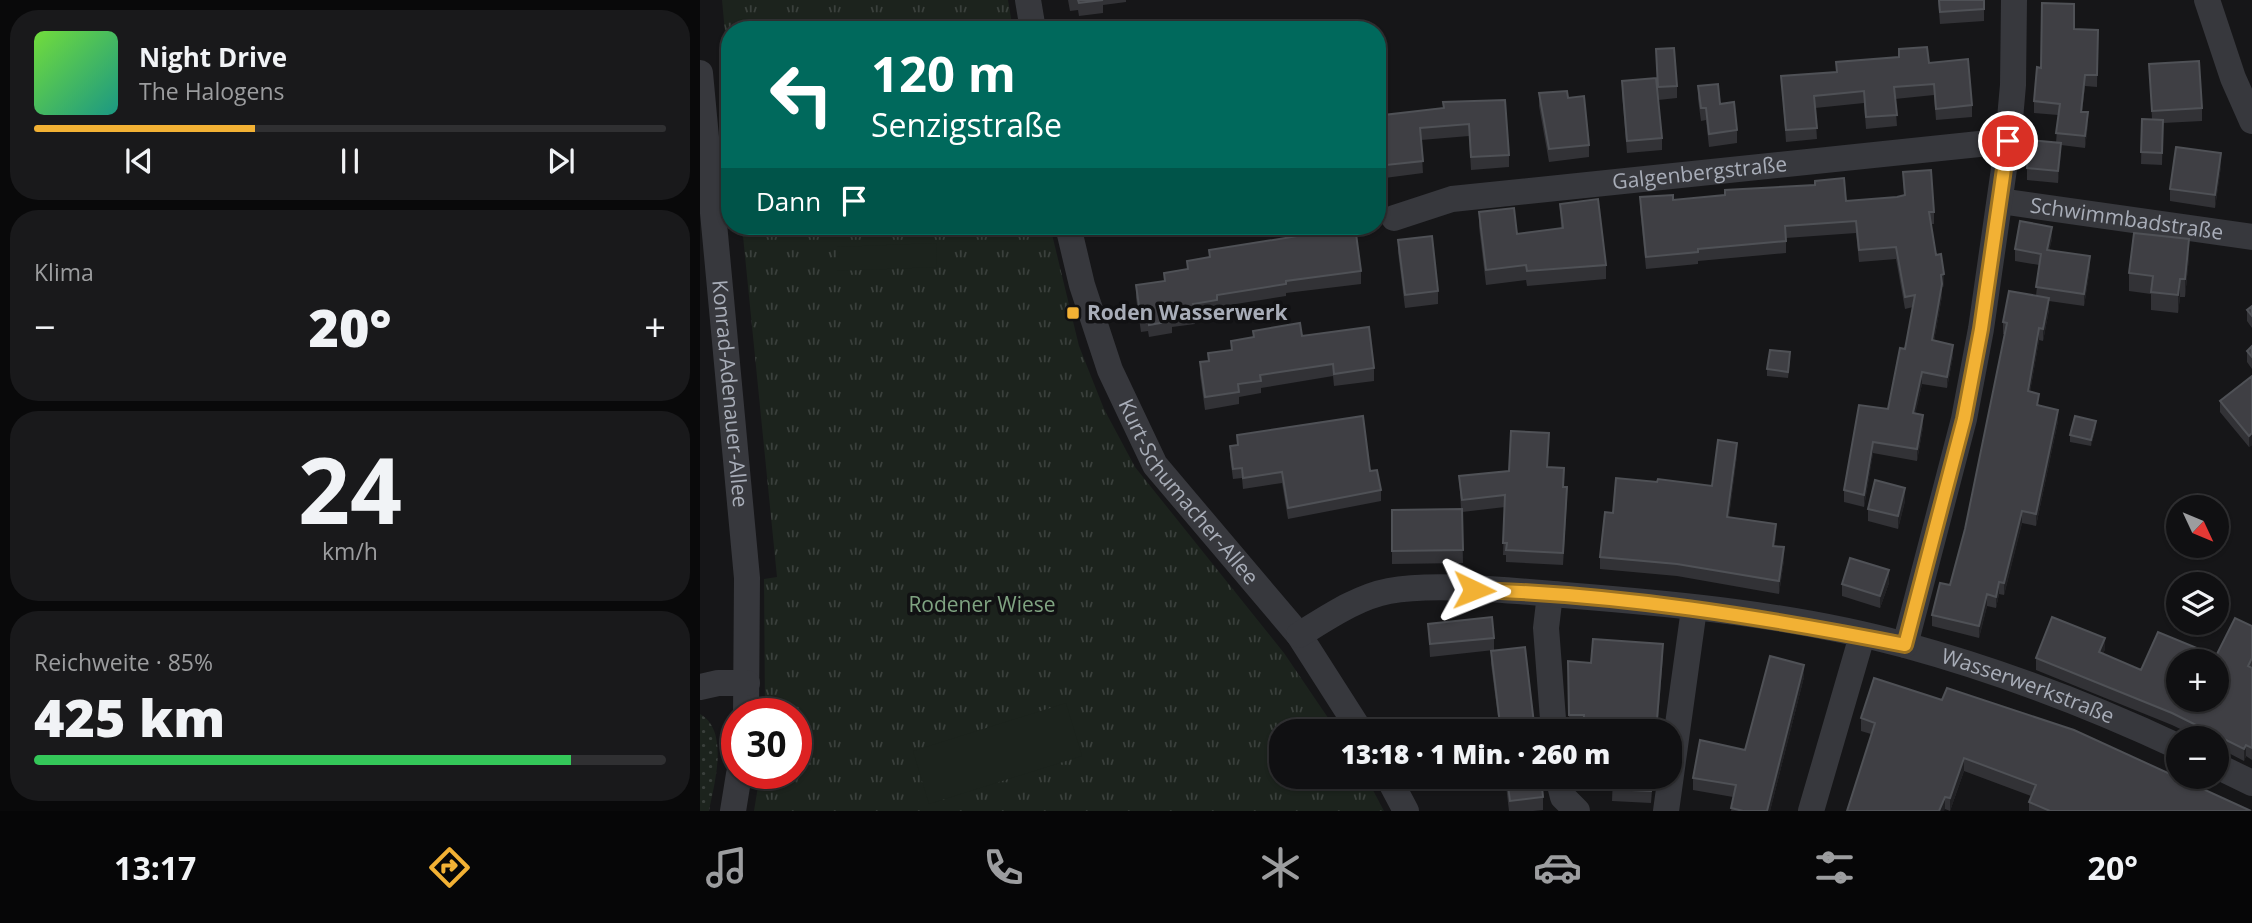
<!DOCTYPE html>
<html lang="de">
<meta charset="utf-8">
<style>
body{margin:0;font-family:"Open Sans",sans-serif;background:#19191b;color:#f1f3f6;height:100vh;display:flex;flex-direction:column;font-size:26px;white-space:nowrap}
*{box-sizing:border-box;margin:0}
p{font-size:23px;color:#9c9d9f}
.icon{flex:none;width:38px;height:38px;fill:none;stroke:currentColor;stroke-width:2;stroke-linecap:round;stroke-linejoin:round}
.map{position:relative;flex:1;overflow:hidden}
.sheet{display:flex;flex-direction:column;gap:10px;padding:10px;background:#09090a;width:700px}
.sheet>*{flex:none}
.top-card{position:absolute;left:21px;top:21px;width:665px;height:214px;border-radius:28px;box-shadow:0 2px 5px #0004,0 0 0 2px #303032;background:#00695c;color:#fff;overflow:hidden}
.needle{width:46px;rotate:134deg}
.fabs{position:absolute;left:1466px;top:495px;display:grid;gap:14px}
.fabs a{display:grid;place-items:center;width:63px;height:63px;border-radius:50%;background:#101012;box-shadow:0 2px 5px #0004,0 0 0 2px #303032;font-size:35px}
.speed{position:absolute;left:21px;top:698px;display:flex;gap:14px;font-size:35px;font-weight:700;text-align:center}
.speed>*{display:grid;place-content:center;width:91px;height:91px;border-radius:50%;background:#101012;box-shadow:0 2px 5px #0004,0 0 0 2px #303032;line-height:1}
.speed .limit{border:10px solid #d22;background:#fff;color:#111}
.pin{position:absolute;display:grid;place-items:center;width:60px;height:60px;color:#fff;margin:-30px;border:4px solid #fff;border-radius:50%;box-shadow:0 2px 7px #0007}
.me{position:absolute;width:77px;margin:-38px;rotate:92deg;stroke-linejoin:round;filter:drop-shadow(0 0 5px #0008)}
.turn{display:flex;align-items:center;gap:24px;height:147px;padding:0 35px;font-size:32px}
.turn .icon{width:91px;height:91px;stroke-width:2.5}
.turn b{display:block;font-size:49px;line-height:60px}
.then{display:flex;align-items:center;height:66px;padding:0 35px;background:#0003;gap:14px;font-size:26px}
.big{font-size:52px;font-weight:800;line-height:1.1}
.sheet .card{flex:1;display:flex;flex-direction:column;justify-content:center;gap:10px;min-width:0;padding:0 24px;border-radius:28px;background:#19191b}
.sheet .dial{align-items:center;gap:0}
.dial b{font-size:91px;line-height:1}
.song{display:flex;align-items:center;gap:21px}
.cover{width:84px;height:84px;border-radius:10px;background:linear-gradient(135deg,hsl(100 70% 55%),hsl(170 70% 35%))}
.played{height:7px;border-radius:4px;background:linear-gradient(90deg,#f2b134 35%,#303032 35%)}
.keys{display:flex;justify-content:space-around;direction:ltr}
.heat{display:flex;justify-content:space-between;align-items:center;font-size:38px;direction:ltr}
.charge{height:10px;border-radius:5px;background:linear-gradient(90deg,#34c759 85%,#303032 0)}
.trip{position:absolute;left:569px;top:719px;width:413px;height:70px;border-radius:28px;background:#101012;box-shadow:0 2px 5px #0004,0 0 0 2px #303032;font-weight:800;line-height:70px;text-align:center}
.tabs{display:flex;height:112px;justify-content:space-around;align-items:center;background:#060607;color:#9c9d9f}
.tabs .icon{width:49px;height:49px}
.tabs .active{color:#f2b134}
.tabs b{font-size:32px;color:#f1f3f6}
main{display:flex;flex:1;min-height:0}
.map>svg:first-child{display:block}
.grass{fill:url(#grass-dots)}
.park{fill:url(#park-tufts)}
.pitch{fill:#1c231d}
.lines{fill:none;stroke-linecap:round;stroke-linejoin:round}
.street{stroke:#37383d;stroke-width:26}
.wall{fill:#323236}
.shaded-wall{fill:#212124}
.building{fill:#3f3f44;stroke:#4f5156;stroke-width:2;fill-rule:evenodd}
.route-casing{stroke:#9d7322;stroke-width:18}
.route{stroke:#f2b134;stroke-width:12}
.poi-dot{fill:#f2b134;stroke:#111113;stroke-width:2.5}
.labels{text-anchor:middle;stroke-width:7;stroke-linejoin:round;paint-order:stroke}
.street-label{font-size:21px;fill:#a8adb8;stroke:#111113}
.poi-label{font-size:21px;font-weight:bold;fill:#a8adb8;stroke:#111113;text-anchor:start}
.park-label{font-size:21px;fill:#7fa381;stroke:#111113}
</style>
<main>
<section class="sheet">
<div class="card">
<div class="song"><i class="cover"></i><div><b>Night Drive</b><p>The Halogens</p></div></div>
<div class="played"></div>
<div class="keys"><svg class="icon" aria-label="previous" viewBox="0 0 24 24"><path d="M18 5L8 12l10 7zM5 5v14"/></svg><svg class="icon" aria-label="pause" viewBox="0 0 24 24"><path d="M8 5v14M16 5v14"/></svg><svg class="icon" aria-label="next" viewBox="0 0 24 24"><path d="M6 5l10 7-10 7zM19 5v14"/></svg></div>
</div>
<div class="card"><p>Klima</p>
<div class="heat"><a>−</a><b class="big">20°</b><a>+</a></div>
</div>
<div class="card dial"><b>24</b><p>km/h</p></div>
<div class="card"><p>Reichweite · 85%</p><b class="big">425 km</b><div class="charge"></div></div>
</section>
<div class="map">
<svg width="1552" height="811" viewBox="0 0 1552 811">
<defs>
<pattern id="grass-dots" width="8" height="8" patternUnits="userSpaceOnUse" patternTransform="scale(1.75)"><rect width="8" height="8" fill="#1c231d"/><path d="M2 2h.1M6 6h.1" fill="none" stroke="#3a403c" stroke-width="1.8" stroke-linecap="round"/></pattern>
<pattern id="park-tufts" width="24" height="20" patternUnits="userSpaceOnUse" patternTransform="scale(1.75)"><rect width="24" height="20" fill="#1c231d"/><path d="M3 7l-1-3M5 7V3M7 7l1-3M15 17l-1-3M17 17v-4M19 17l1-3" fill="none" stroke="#3a403c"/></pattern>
</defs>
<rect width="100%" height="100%" fill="#161618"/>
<path class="grass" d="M0,714c30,17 14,70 9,97h-9z"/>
<path class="park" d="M22,0h286l5,30h-283v57z
M42,226h308l29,120 25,63 31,58 149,186 53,78 -56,1v45h85l18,34h-630l6,-37h36v-60h-31l-1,-135 13,-2z"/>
<path class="pitch" d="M236,243l1,24 -100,4v-24z
M366,703l16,53 -153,48 -16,-53z"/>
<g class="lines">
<g class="street">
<path d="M328,0l5,30"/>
<path d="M1507,0l26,78 19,43"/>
<path id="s1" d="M0,73l47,505 -1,136"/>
<path id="s2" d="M1300,201l252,36"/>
<path id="s3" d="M694,218l58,-19 556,-58"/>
<path id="s4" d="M368,226l14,59 28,85 45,95 144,170 62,97"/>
<path d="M850,594l-4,34 8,104"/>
<path id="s5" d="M599,635c28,-17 58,-38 90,-44 45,-9 128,0 175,4 113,9 232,20 341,50 91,25 189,62 274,102"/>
<path d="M1205,645l59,-226 17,-90 27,-188 5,-56 1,-85"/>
<path d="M0,687l18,-4h29"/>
<path d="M1517,766l35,17"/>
<path d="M688,777l18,34"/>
<path d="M858,777l5,20 14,14"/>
<path d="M33,811l6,-37"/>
<path d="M966,811l28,-202"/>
<path d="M1111,811l51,-175"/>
</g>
</g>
<path class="wall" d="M368,0h58v2l-23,3v8l-24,3 -1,-6 -8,1z
M1238,0h46v21l-44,3z
M1374,29l24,1 -1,57 -12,-1 -3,26 6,12 -3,24 -24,-3 -3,38 -31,-3v-12l29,-25 2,-28 -24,-2v-12l7,-33z
M956,49l21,37v12l-19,2z
M1136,62l93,1 43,42v12l-36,3 -2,-25 -39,4 2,27 -31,3 -2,-26 -49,5 2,31 -31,3 -5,-66 55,-4z
M1449,64l53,44v13l-39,2 -1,42 -21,-1 1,-45h10z
M922,81l40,57v12l-35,3 -5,-59z
M998,86l22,18 17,26v13l-28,4 -3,-27 -5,1 -3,-22z
M839,93l29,5 21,47v12l-40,5 -10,-56z
M743,102l66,53v12l-38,3 -2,-34 -48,4 2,33 -46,6v-39l8,-1 -1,-24 59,-7z
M1521,166l-6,42 -45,-7v-12z
M1203,172l31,40v12h-3l5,31 8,31 -2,1v9l-8,45 19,15 -6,32 -25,-4 -7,30 8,13 -6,34 -44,-8 -9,54 -20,-5v-12l44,-81 17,-60 8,-42 -8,2 -9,-50 -37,3 -3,-29 -70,5v15l-88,8v3l-52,5 -6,-60v-12l33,3 173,1 51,-4 7,-2z
M860,204l46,61v14l-79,7 -1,-6 -40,5 -7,-58v-15l38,22 44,-6z
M419,226h26v6l-24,4z
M595,226h25l1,4 40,41v13l-75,9v3l-69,11v6l-22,3v8l-23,3v6l-23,4 -1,-6 -7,1 -5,-34v-13l28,-4v-8l23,-3v-9l22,-4v-7l87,-14z
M1352,239l-3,11 41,18 -6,38 -35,-5v9l-6,31 -4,-1 -9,52 9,13 19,16 -22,105 -14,-3 -18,72 -5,-1 -3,14 -9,-2 -8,32 -47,-12v-11l18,-30 15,-56 40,-195h-2v-12l33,-26 3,-31 -24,-4v-12z
M698,240l40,51v13l-33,4 -7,-56z
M1489,257l-4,40h-5l-2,16 -27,-3v-16l-22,-3v-18z
M1552,306v22l-5,-7v-11z
M553,331l49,5 72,32v13l-40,5 -1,-10 -72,12v5l-22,4v7l-34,6 -5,-35v-13l8,-1v-8l23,-3v-9l22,-4z
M1552,346v23l-5,-7v-11z
M1090,359l-2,19 -21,-2v-7z
M1552,376v69l-3,2 -29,-35v-11z
M1396,427l-5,19 -21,-4v-7z
M537,435l133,36 11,19v11l-93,18 -6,-36 -39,6 -1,-11 -9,1 -3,-22v-11l7,-1z
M849,445l-2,22 17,20 3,12 -4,66 -57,-3v-7h-3l2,-48 -43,5 1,51 -71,1v-54l69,-1 -2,-33 50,-5z
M1037,455l-8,62 47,20 -2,9 10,14 -5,34 -102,-18 -77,-7v-12l13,-44 44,-31 55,4z
M1205,501l-7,28 -30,-8v-12z
M1189,583l-9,25 -38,-12v-12z
M728,624l66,14v12l-64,7z
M1552,626v134l-6,-4 -2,5 -27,-14v-9h-18l-27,-13 -136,-55v-12l69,-9 -2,5 38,16 75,-14z
M791,651l44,81h-35l-9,-68z
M963,656l-6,76h-74l1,-5h-15l-1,-66 23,2z
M1104,677l-34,134h-39l2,-14 -40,-7v-12l52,-28z
M1161,718l390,93h-222v-9l2,-6 -67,-25 -14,40 -5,-2 -74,-75 -10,-3z
M805,777h36l2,20v13l-10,1h-24z
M913,777h40l-2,26 -39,-2z"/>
<path class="shaded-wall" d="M1385,75v11l-4,37v-11z
M1388,112v12l-3,24v-12z
M1361,143v13l-3,27v-12z
M1521,153v13l-6,42v-13z
M1352,227v12l-5,23v-12z
M1489,239v18l-4,40v-18z
M1390,256v12l-6,38v-12z
M1244,274v12l-2,1v9l-10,56v-12l9,-65z
M1480,279v18l-2,16v-18z
M1349,298v12l-6,31v-12z
M1339,328v12l-11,63v-12z
M1253,345v11l-6,32v-11z
M1222,372v12l-9,41v-12z
M1358,410v11l-22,105v-12z
M1223,415v12l-6,34v-12z
M1396,421v6l-5,19v-6z
M1552,433v12l-3,2v-11z
M1173,442v11l-9,54v-12z
M1037,443v12l-10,74v-12z
M1205,488v13l-7,28v-13z
M1322,511v12l-18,72v-12z
M1076,524v13l-3,21v-12z
M1084,547v13l-5,34v-13z
M1189,570v13l-9,25v-12z
M1299,582v12l-3,14v-11z
M1287,594v12l-8,32v-12z
M1405,638v11l-6,15v-12z
M963,644l-6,88h-1z
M1104,665v12l-34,134h-3z
M1546,745v11l-2,5v-12z
M1264,758v13l-14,40v-13z
M1245,797v12l-1,2h-5z"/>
<path class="building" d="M378,0h25l-24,3z
M1239,0h45v9l-44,3z
M1342,3l32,1v25l24,1 -1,45h-12l-4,37h7l-3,24 -29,-3 4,-29 -26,-3 3,-34 4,1z
M1227,47l2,16 39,-4 4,46 -36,4 -2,-25 -40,3 3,28 -31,2 -2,-26 -50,5 3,32 -31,2 -5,-54 56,-4 -1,-10 63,-5v-8z
M974,48l3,38 -19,1 -2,-38z
M1499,61l3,47 -50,3 -3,-47z
M956,78l6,60 -35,3 -5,-60z
M1018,84l2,20 14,-2 3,28 -28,4 -3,-26h-5l-3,-22z
M867,91l1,7 16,-2 5,49 -40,4 -10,-56z
M805,100l4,55 -38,2 -2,-33 -49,4 3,33 -46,5v-26l10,-1 -3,-24 60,-7 -1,-6z
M1442,119l21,1 -1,33 -21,-1z
M1329,140l32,3 -3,28 -31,-3z
M1476,147l45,6 -6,42 -45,-6z
M1231,170l3,42h-5l7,43 5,-1 3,20 -3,1 1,9 -10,56 21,5 -6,32 -25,-5 -9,41 10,2 -6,34 -44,-7 -9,53 -20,-5 15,-85 29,4 12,-61 5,1 10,-54 -10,2 -9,-50 -37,3 -3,-29 -71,5 1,15 -88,8v3l-52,5 -6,-60 33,-2v5l52,-5v-5l90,-5v-4l29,-3 2,23 51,-4 8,-2 -2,-23z
M898,199l8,66 -79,6 -1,-6 -40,5 -7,-58 35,-4 3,26 46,-6 -3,-24z
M1320,221l32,6 -5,23 43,6 -6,38 -48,-7 5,-33 -26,-5z
M596,226h24l1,4 34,-4 6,45 -75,10v3l-69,11v5l-24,4 2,7 -24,4 1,6 -23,4 -1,-6 -7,1 -5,-35 29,-4 -1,-8 24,-4 -1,-8 23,-4 -1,-7 89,-14z
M1434,233l55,6 -4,40h-5l-2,16 -27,-3 2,-16 -24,-3z
M732,236l6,55 -33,4 -7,-55z
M1309,291l40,7 -6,31 -4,-1 -11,63 11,3 -2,11 21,5 -22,104 -14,-3 -18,72 -5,-1 -3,15 -9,-3 -8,32 -47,-11 8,-32 10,2 15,-56 42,-206 -4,-1z
M1552,306v10l-5,-6z
M600,323l2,13 67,-9 5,41 -40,6 -1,-10 -73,11 1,6 -23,3 1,8 -34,5 -5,-35 9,-1 -1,-8 24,-3 -1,-9 23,-4 -1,-6z
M1552,346v11l-5,-6z
M1070,350l20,2 -2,20 -21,-3z
M1552,376v57l-3,3 -29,-35z
M663,416l7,55 7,-1 4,20 -93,18 -6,-36 -39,6 -1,-10 -9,1 -3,-23 8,-1 -1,-10z
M1375,416l21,5 -5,19 -21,-5z
M811,431l38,2 -2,34 17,1 -1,19h4l-4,66 -57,-3 1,-7h-4l2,-48 -43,5 -3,-24 50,-5z
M1018,440l19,3 -10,74 49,7 -3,22 11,1 -5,34 -102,-17 -77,-7 5,-45 8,1 3,-35 41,4 1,-3 54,7z
M1175,480l30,8 -7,28 -30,-7z
M762,509l1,41 -71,1v-41z
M1150,558l39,12 -9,26 -38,-12z
M792,617l2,21 -64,6 -2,-20z
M1352,617l53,21 -6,14 42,18 17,-38 58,24 19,-38 17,8v32l-4,8 4,2v80l-6,-3 -2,4 -72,-36 -136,-55zM1479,662h38v38h-38z
M893,639l70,5 -7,88h-73l1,-17h-15l-1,-54 23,2z
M825,647l10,85h-34l-10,-81z
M1070,656l34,9 -37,146h-24l-12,-3 5,-23 -43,-7 7,-38 45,10z
M1174,678l68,22 5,-12 127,42 177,81h-201l-21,-9 7,-17 -72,-27 -14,40 -5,-1 -6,14h-92l28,-88 -14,-5z
M807,777h34l2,20 -33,4z
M913,777h39l-1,14 -39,-2z"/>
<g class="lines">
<defs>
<path id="route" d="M774,590c145,4 288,27 431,55l59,-226 17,-90 27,-188"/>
</defs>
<use href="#route" class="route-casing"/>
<use href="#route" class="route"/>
</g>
<rect class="poi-dot" x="366" y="306" width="14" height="14" rx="3.5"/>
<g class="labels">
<g class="street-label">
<text dy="7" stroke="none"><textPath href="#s3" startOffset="310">Galgenbergstraße</textPath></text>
<text dy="7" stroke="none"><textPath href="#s2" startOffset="128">Schwimmbadstraße</textPath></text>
<text dy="7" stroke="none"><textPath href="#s1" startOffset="322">Konrad-Adenauer-Allee</textPath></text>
<text dy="7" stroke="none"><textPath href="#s4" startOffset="296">Kurt-Schumacher-Allee</textPath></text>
<text dy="7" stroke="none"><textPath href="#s5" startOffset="751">Wasserwerkstraße</textPath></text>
</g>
<g class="poi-label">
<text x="387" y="320">Roden Wasserwerk</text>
</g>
<g class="park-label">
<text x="282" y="612">Rodener Wiese</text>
</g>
</g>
</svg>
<div class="fabs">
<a><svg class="needle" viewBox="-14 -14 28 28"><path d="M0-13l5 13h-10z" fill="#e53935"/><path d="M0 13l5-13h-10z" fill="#9c9d9f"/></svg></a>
<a><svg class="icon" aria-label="layers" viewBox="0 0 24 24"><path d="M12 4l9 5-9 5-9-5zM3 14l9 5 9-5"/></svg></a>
<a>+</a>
<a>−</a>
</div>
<div class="speed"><div class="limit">30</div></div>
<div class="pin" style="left:1308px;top:141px;background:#d93025"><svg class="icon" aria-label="arrive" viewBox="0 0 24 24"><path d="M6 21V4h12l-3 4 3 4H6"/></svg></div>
<svg class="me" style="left:774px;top:590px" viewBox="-20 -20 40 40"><path d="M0-17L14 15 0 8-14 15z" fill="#f2b134" stroke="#fff" stroke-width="4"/></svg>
<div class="trip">13:18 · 1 Min. · 260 m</div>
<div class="top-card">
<div class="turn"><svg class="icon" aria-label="left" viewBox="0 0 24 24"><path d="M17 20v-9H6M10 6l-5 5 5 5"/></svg><div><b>120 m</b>Senzigstraße</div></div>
<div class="then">Dann<svg class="icon" aria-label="arrive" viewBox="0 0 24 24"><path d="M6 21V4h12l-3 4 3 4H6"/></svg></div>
</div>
</div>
</main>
<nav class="tabs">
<b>13:17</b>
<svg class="icon active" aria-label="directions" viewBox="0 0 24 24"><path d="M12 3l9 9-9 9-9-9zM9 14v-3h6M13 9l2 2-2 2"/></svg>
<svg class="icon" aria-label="music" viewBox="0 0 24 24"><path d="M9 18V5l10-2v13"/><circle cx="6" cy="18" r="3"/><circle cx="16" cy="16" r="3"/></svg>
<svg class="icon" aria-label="phone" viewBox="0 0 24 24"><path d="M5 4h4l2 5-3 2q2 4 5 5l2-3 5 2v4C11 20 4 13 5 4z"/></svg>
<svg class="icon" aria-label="climate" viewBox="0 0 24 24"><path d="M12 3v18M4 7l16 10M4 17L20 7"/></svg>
<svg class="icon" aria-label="car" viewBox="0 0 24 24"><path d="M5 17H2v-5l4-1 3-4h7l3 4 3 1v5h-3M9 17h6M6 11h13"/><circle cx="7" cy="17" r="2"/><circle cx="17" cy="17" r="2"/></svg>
<svg class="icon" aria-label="filters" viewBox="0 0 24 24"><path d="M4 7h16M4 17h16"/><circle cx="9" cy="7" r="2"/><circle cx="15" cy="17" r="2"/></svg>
<b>20°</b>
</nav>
